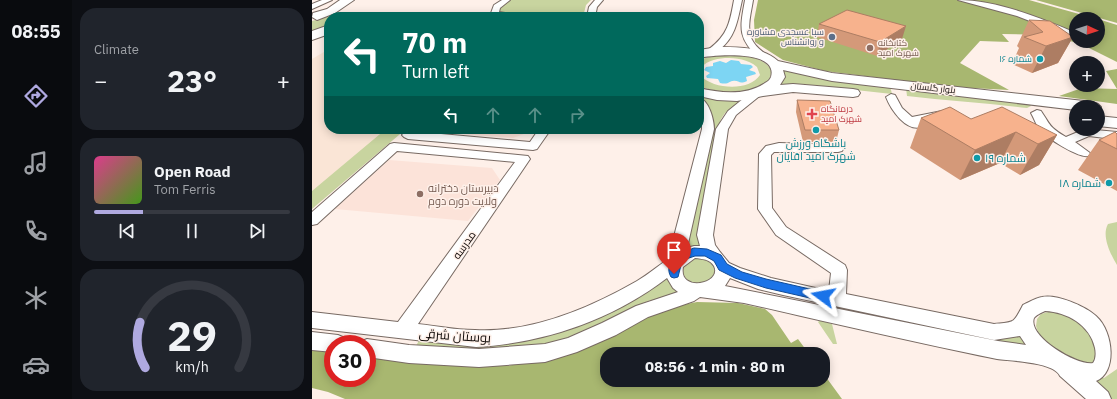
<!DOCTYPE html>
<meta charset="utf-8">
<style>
body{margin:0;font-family:"IBM Plex Sans",Cairo,sans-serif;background:#20242c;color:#f1f3f6;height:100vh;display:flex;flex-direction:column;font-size:15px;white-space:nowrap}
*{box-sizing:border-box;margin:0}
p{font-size:13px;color:#9ea1a6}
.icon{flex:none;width:22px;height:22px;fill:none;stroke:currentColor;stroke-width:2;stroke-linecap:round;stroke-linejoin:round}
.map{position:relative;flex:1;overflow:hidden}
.side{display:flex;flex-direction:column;gap:8px;padding:8px;background:#0d0f14;width:240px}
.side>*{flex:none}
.guide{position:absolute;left:12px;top:12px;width:380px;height:122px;border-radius:16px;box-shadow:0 2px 10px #0003;background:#00695c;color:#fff;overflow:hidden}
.needle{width:26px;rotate:93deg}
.tools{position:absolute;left:757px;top:12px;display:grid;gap:8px}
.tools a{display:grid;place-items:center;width:36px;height:36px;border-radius:50%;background:#171b24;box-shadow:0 2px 10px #0003;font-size:20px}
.speed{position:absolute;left:12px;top:335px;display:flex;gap:8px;font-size:20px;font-weight:700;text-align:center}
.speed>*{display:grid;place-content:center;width:52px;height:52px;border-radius:50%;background:#171b24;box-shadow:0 2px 10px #0003;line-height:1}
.speed .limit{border:6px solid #d22;background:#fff;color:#111}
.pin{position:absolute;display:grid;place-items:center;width:34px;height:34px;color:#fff;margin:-41px -17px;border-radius:50% 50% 50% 0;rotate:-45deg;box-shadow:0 0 4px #0007}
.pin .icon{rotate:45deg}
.me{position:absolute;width:44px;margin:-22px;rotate:283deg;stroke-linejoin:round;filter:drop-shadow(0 0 3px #0008)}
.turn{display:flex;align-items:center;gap:14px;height:84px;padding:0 12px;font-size:18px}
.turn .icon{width:52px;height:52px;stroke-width:2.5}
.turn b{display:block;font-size:28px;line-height:34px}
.lanes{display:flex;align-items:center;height:38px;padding:0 12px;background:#0003;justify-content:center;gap:20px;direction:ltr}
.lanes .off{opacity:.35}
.big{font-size:30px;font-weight:700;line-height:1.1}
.side .widget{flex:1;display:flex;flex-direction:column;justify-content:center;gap:6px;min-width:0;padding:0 14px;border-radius:16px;background:#20242c}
.side .dial{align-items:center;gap:0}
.dial svg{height:104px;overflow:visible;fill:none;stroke:#363941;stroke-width:7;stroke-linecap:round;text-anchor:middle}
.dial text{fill:#f1f3f6;stroke:none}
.song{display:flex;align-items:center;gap:12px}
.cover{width:48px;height:48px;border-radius:6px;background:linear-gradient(135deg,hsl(330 70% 55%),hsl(100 70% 35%))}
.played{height:4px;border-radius:2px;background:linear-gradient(90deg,#afa9e0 25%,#363941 25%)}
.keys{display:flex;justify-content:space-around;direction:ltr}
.heat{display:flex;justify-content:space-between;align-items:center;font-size:22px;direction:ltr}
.trip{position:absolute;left:288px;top:347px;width:230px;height:40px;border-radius:16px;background:#171b24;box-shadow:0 2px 10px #0003;font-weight:700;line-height:40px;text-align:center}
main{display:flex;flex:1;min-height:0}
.tabs{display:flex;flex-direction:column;width:72px;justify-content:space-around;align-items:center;background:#090b0e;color:#9ea1a6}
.tabs .icon{width:28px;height:28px}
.tabs .current{color:#afa9e0}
.tabs b{font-size:18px;color:#f1f3f6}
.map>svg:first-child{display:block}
.commercial{fill:#fae5d6}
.education{fill:#fce3d9}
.green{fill:#c8d49f;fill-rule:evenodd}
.forest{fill:#a8b770}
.water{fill:#7dd5f3}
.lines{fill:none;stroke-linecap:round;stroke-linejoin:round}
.street-casing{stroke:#786a63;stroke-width:2}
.secondary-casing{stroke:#786a63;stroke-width:2}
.primary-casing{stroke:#786a63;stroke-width:2}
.street{fill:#fff;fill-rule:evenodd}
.secondary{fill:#fff;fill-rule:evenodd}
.primary{fill:#fff;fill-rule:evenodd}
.wall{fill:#d49979}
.shaded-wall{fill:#ad7d63}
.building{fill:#f7b28d;stroke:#ad7d63}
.route{fill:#1a73e8;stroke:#114b97}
.service-dot{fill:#5c6f8a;stroke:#fef0e9;stroke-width:1.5}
.education-dot{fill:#8d6e63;stroke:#fef0e9;stroke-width:1.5}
.culture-dot{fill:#0f9aa8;stroke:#fef0e9;stroke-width:1.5}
.health-dot{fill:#e0444e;stroke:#fef0e9;stroke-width:1.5}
.labels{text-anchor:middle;stroke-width:3;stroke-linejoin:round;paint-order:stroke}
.far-service-label{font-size:9px;fill:#4e5e75;stroke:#fef0e9;text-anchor:end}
.far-education-label{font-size:9px;fill:#785e54;stroke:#fef0e9;text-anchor:start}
.far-culture-label{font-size:9px;fill:#0d838f;stroke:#fef0e9;text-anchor:end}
.far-street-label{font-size:9px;fill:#130d0b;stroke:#fef0e9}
.far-health-label{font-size:9px;fill:#be3a42;stroke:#fef0e9;text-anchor:start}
.culture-label{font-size:11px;fill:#0d838f;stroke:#fef0e9}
.education-label{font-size:11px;fill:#785e54;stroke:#fef0e9;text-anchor:start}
.street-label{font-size:11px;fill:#130d0b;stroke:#fef0e9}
.near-street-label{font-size:13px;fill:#130d0b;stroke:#fef0e9}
</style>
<main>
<nav class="tabs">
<b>08:55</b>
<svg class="icon current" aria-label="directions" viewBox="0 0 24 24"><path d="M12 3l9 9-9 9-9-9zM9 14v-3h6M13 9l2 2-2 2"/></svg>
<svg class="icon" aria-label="music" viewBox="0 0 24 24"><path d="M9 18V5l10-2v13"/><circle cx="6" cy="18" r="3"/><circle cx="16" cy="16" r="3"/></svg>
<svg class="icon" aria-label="phone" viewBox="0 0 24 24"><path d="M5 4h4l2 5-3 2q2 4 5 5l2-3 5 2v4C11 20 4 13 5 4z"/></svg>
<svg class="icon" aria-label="climate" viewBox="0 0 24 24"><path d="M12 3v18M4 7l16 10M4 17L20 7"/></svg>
<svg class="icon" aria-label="car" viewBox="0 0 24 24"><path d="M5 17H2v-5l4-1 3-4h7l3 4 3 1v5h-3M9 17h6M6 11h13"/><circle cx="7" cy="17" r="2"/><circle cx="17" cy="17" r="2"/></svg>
</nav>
<section class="side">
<div class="widget"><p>Climate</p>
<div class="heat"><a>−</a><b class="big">23°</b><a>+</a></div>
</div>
<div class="widget">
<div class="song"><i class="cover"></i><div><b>Open Road</b><p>Tom Ferris</p></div></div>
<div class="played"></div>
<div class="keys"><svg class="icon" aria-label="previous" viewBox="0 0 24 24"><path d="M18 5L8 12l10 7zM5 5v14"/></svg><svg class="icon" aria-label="pause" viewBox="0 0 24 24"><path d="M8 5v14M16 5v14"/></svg><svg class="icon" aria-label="next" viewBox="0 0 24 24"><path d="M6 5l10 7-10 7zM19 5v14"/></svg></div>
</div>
<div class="widget dial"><svg viewBox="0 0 100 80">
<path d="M14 69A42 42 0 1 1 86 69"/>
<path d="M14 69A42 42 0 0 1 10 34" stroke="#afa9e0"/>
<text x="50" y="56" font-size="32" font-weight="700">29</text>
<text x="50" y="72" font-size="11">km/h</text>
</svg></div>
</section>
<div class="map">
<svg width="805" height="399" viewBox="0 0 805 399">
<rect width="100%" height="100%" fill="#fef0e9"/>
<path class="commercial" d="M17,49v80h72l-40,34 -49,28v-132z"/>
<path class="education" d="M111,129h115l-25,9 -92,-7z
M77,160l103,8 8,12 -32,41 -133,-12z"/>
<path class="green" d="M197,0h82l-5,5 -3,12h-61l-23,-4v-5z
M22,15l5,2h-10v10l-17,7v-13z
M404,55c19,0 42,-2 55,14 3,30 -54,25 -72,17v-26zM413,58c11,0 23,1 32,9l3,8c-11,17 -47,14 -59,1l-2,-5c5,-10 16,-12 26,-13z
M466,65c35,17 75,17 112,21l2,8 -82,-9 -36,3z
M594,88l124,16 1,2 -4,2c-40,-5 -80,-7 -120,-12z
M387,96l21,5h21l-16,12 -4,6 -4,14 -13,63 -2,29 2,23 -21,3 14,-47 7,-100z
M74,129h20l-94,80v-18z
M805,222v43c-6,-10 -16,-29 -9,-41z
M389,256l13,8 2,9 -3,5 -9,6 -13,-1 -9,-6 -1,-9 5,-8z
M357,270l19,22 -40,9 -59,30 -40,14 -33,6 -102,-2 6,-10 76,5 15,-1 51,-12 25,-9z
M545,310l168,24 14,20 -185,-40v-3z
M736,312c22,0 33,11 49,23v28l-9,2 -34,-13 -15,-17 -3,-9 1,-7 4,-5z
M508,320l12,4 5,20h-4l-15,-22z
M805,369v30h-15l-26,-22 28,1z"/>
<path class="forest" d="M446,0h271l68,19h-21v22h22v-22l19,6v37l-34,-17 -32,-10 -49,-1 7,8 -29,-1 -20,22 49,27 -57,-3 -127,-16 -42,-11 -28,-18 -1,-22z
M724,0h81v23z
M805,69v35l-58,-8 23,-8 35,1 -11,-18z
M385,302l41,1 27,6 7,6 19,28 7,-4 11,15h-202v26h216v-7l19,26h-497l-17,-7 -16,-4v-38l21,3v25h34v-21l96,9h43l18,-3 118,-45 40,-13z"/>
<path class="water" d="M419,60l8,1 2,3 10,1 2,2 -4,3 6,2 1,2 -10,3 1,4c-8,4 -8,-1 -14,0 -4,0 -4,4 -13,2l-2,-4 -11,-1 -1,-2 4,-3 -6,-3 2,-3 7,-1v-3l7,-2 6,2z"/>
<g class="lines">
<defs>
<path id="street" d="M10,0h10l-20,9v-5z
M190,0h8l-10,8 -1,4 18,3 1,2h-15l-11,-2 -1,-2 3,-8z
M283,0h8l-6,7 -2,10h-8l2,-10z
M422,0h8c-4,18 -6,37 -22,49 -4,3 -6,5 -11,4l-1,-2 1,-2c19,-14 21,-27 25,-49z
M433,0h8c-2,14 -8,31 1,43 4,6 10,9 14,14l-2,2h-6c-23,-21 -20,-31 -15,-59z
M646,0c38,0 83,18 118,33v6l-59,-23z
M771,41h9v1l-4,3z
M446,89l5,3 -1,2 -26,21 -8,14 -15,106 2,10 5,7 9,11 11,5 31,10 58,13 2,-18 -55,-38 -18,-26 1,-55 7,-8 13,-3 63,2 2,3 -2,3 -4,1h-64l-3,3 1,53 14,19 59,38 2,5 -1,24 148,30c21,-2 19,0 29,-19 6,-3 13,-7 19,-8 15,-3 43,9 54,19 18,16 21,57 0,65l12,11 3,7h-25l-26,-23c-6,-14 -48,-15 -63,-17 -84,-17 -169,-37 -253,-56l-44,-6 -6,4 -46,16 -32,18 -39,17 -32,10 -66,5 -70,-4 -42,-6v-13h-8l1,-2 7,-3 42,6 70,4 66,-5 23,-6 34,-15 34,-17 42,-14 -5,-4 -6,-10c-55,42 -122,65 -191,69l-164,-19v-16l86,10 117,-160 -118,-11 -80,73 -5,1v-13l78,-68 4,-1 134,13 2,3 -112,165c19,2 38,6 57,6 56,3 115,-22 162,-49 12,-7 22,-16 33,-23l1,-10 31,-119v-10l-3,-7v-14c10,2 15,22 15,31l-27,119 7,-2h6l-3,-11 19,-106 12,-18 26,-21zM383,258c7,1 15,1 19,8 9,18 -36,27 -31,1zM418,278l28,11 25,6 211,45 26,-4 6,9 -28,-4 -273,-55zM733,311c22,1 45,14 50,37 1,5 1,11 -2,15 -16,3 -66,-27 -59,-45 2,-3 7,-5 11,-7z
M579,94l4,1 7,13 10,9 30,-6 6,3 -2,2 -26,6 4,3 -2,2c-16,5 -31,-17 -36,-30z
M725,110l4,1c10,15 8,16 25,26l19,-8 32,3v6l-4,1 -24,-3 -14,6 15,11 -2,3c-10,2 -41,-18 -48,-26 -4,-5 -6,-12 -9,-17z
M227,129h12l-14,20 -4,1 -125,-11 -4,-2 -2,-2 2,-2 4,-2 122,11z
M0,332l26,3 7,3 3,6h-15v8l-21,-2z"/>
<path id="secondary" d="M406,47c21,0 44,0 60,14l54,12 261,29 5,2 3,3 -3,3v-3h-22v3l-244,-29 -49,-11 2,7 -5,8 13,-1 60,5 5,1 2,3 -2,3 -5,1 -60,-5 -30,4 -26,5 -20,-1 -18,-4v-8c21,5 47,8 66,-5 2,-1 5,-3 6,-6 8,-28 -59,-22 -72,-19v-8z
M786,116l19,2v10l-19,-2z"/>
<path id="primary" d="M28,0h14l-19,13 -18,7 -5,-3 1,-4 14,-4z
M17,25v9l-17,6v-9z"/>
</defs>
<use href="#street" class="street-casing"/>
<use href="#secondary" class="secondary-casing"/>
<use href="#primary" class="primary-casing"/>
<use href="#street" class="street"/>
<use href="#secondary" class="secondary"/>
<use href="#primary" class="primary"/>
</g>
<path class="wall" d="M717,20l44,17 -15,26 -26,10 -20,-9 7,-16 -2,-2z
M507,24l83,15 -25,17 -60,-19z
M485,100l42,30 -3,12h-33l-7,-30z
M609,118l50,1 86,16 -18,30 -19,10 -20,-12 -40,17 -50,-32z
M805,134v57l-39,-21 21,-30z"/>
<path class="shaded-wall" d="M594,26l-4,13 -25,17 3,-14z
M761,37l-15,26 -26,10 14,-27z
M704,132l-16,31 -40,17 15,-30z
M745,135l-18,30 -19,10 18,-31z"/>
<path class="building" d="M535,10l59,16 -26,16 -61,-18z
M717,20l21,1 23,16 -27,9 -22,-9 19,-5z
M485,100l33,1 9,29h-34z
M638,107l21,12 31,-12 55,28 -19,9 -22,-12 -41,18 -54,-32z
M803,132l2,2v15l-18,-9z"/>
<path class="route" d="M382,248l13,1 14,6 6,9 15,8 24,7 57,13 4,1 2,3 -2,4 -4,1 -57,-13 -31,-10 -16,-8 -5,-9 -9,-5h-10l-9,3 -5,6 -3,12 -4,1 -3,-1c-9,-15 12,-25 23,-29z"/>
<circle class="service-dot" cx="520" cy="37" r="4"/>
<g class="education-dot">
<circle cx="558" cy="48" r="4"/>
<circle cx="108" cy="194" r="4"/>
</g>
<g class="culture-dot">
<circle cx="728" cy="59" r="4"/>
<circle cx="504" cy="130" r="4"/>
<circle cx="665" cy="158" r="4"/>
<circle cx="797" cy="183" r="4"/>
</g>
<path class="health-dot" d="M498 108h4v4h4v4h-4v4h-4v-4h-4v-4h4z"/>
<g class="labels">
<g class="far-service-label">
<text x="512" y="35">سبا عسجدی مشاوره<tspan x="512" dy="10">و روانشناس</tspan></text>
</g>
<g class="far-education-label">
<text x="566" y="46">کتابخانه<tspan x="566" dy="10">شهرک امید</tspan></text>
</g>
<g class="far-culture-label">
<text x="720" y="62">شماره ۱۶</text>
</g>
<g class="far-street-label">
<text transform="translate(621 88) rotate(6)" y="3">بلوار گلستان</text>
</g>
<g class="far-health-label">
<text x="509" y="112">درمانگاه<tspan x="509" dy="10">شهرک امید</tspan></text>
</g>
<g class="culture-label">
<text x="504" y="147">باشگاه ورزش<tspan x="504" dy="13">شهرک امید اقایان</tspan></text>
<text x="673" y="162" text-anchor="start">شماره ۱۹</text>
<text x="789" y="187" text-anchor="end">شماره ۱۸</text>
</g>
<g class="education-label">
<text x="116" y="192">دبیرستان دخترانه<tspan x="116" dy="13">ولایت دوره دوم</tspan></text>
</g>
<g class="street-label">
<text transform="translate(152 245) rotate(-55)" y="4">مدرسه</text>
</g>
<g class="near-street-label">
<text transform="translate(143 335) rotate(4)" y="5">بوستان شرقی</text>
</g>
</g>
</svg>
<div class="tools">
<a><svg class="needle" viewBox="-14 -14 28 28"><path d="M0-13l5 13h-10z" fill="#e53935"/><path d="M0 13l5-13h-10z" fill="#9ea1a6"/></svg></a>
<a>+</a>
<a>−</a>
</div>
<div class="speed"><div class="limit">30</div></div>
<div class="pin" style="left:362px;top:274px;background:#d93025"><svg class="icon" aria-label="arrive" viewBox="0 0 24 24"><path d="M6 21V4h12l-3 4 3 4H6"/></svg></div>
<svg class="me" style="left:511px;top:296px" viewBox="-20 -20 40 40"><path d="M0-17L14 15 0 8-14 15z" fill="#1a73e8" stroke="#fff" stroke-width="4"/></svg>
<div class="trip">08:56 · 1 min · 80 m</div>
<div class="guide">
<div class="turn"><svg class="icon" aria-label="left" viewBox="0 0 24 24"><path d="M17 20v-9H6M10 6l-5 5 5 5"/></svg><div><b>70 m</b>Turn left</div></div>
<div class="lanes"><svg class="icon" aria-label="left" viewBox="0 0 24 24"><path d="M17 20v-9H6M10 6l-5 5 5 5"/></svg><svg class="icon off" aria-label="ahead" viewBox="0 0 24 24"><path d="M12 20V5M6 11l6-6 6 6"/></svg><svg class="icon off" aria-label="ahead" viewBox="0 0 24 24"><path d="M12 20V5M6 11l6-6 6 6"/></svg><svg class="icon off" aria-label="right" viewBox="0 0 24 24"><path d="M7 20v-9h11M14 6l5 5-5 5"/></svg></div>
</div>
</div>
</main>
